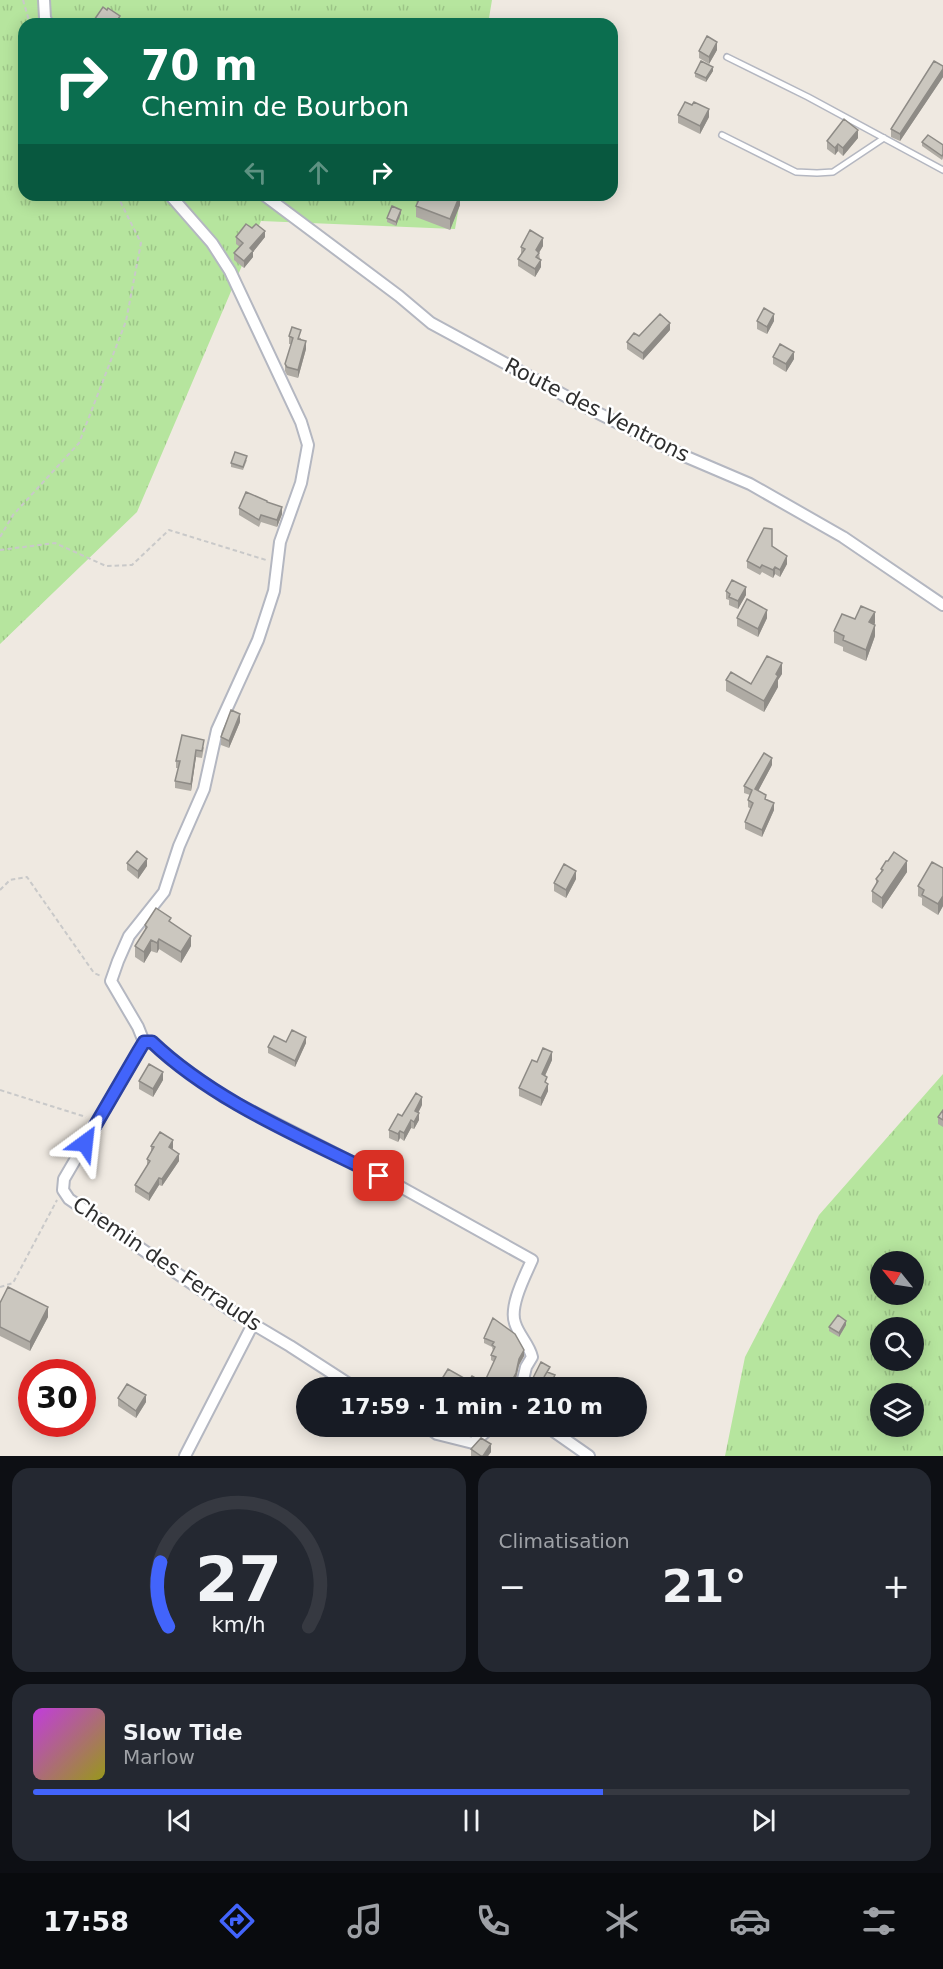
<!DOCTYPE html>
<html lang="fr">
<meta charset="utf-8">
<style>
body{margin:0;font-family:"DejaVu Sans",sans-serif;background:#242831;color:#f1f3f6;height:100vh;display:flex;flex-direction:column;font-size:22px;white-space:nowrap}
*{box-sizing:border-box;margin:0}
p{font-size:20px;color:#9ea1a6}
.icon{flex:none;width:33px;height:33px;fill:none;stroke:currentColor;stroke-width:2;stroke-linecap:round;stroke-linejoin:round}
.map{position:relative;height:1456px;overflow:hidden}
.details{display:flex;flex-direction:column;gap:12px;padding:12px;background:#0d0f14;flex:1}
.details>*{flex:none}
.banner{position:absolute;left:18px;top:18px;width:600px;height:183px;border-radius:18px;box-shadow:0 3px 15px #0003;background:#0b6e4f;color:#fff;overflow:hidden}
.needle{width:39px;rotate:300deg}
.tools{position:absolute;left:870px;top:1251px;display:grid;gap:12px}
.tools a{display:grid;place-items:center;width:54px;height:54px;border-radius:50%;background:#171b24;box-shadow:0 3px 15px #0003;font-size:30px}
.speed{position:absolute;left:18px;top:1359px;display:flex;gap:12px;font-size:30px;font-weight:700;text-align:center}
.speed>*{display:grid;place-content:center;width:78px;height:78px;border-radius:50%;background:#171b24;box-shadow:0 3px 15px #0003;line-height:1}
.speed .limit{border:9px solid #d22;background:#fff;color:#111}
.pin{position:absolute;display:grid;place-items:center;width:51px;height:51px;color:#fff;margin:-26px;border-radius:12px;box-shadow:0 3px 9px #0006}
.me{position:absolute;width:66px;margin:-33px;rotate:30deg;stroke-linejoin:round;filter:drop-shadow(0 0 4px #0008)}
.turn{display:flex;align-items:center;gap:21px;height:126px;padding:0 24px;font-size:27px}
.turn .icon{width:78px;height:78px;stroke-width:2.5}
.turn b{display:block;font-size:42px;line-height:51px}
.lanes{display:flex;align-items:center;height:57px;padding:0 24px;background:#0003;justify-content:center;gap:30px;direction:ltr}
.lanes .off{opacity:.35}
.big{font-size:45px;font-weight:700;line-height:1.1}
.details .tile{flex:1;display:flex;flex-direction:column;justify-content:center;gap:9px;min-width:0;padding:0 21px;border-radius:18px;background:#242831}
.details .dial{align-items:center;gap:0}
.dial svg{height:156px;overflow:visible;fill:none;stroke:#363941;stroke-width:7;stroke-linecap:round;text-anchor:middle}
.dial text{fill:#f1f3f6;stroke:none}
.song{display:flex;align-items:center;gap:18px}
.cover{width:72px;height:72px;border-radius:9px;background:linear-gradient(135deg,hsl(290 70% 55%),hsl(60 70% 35%))}
.played{height:6px;border-radius:3px;background:linear-gradient(90deg,#4264fb 65%,#363941 65%)}
.keys{display:flex;justify-content:space-around;direction:ltr}
.heat{display:flex;justify-content:space-between;align-items:center;font-size:33px;direction:ltr}
.details .tiles{flex:1;display:grid;gap:12px;grid-template-columns:1fr 1fr}
.tile:last-child{grid-column:span 2}
.trip{position:absolute;left:296px;top:1377px;width:351px;height:60px;border-radius:30px;background:#171b24;box-shadow:0 3px 15px #0003;font-weight:700;line-height:60px;text-align:center}
.tab-bar{display:flex;height:96px;justify-content:space-around;align-items:center;background:#090b0e;color:#9ea1a6}
.tab-bar .icon{width:42px;height:42px}
.tab-bar .on{color:#4264fb}
.tab-bar b{font-size:27px;color:#f1f3f6}
.map>svg:first-child{display:block}
.grass{fill:url(#grass-tufts);fill-rule:evenodd}
.lines{fill:none;stroke-linecap:round;stroke-linejoin:round}
.lane-casing{stroke:#b4b7c1;stroke-width:8}
.street-casing{stroke:#b4b7c1;stroke-width:14}
.path{stroke:#c9c9c9;stroke-width:2;stroke-dasharray:4.5 3;stroke-linecap:butt}
.lane{stroke:#fff;stroke-width:5}
.street{stroke:#fff;stroke-width:10}
.wall{fill:#afaba4}
.shaded-wall{fill:#8e8b86}
.building{fill:#cbc7bf;stroke:#8e8b86;stroke-width:1.5}
.route-casing{stroke:#2b41a3;stroke-width:15}
.route{stroke:#4264fb;stroke-width:10}
.labels{text-anchor:middle;stroke-width:5;stroke-linejoin:round;paint-order:stroke}
.street-label{font-size:21px;fill:#2e2e2e;stroke:#fff}
</style>
<div class="map">
<svg width="943" height="1456" viewBox="0 0 943 1456">
<defs>
<pattern id="grass-tufts" width="24" height="20" patternUnits="userSpaceOnUse" patternTransform="scale(1.5)"><rect width="24" height="20" fill="#b6e59e"/><path d="M3 7l-1-3M5 7V3M7 7l1-3M15 17l-1-3M17 17v-4M19 17l1-3" fill="none" stroke="#9dc588"/></pattern>
</defs>
<rect width="100%" height="100%" fill="#efe9e1"/>
<path class="grass" d="M0,0h492l-4,24h-464v171h437l-6,34 -194,-8 -124,291 -137,132z
M943,1074v382h-218l20,-99 74,-142zM880,1262h34v32h-34zM880,1328h34v32h-34zM880,1394h34v32h-34z"/>
<g class="lines">
<defs>
<path id="lane" d="M727,57l81,40 135,73
M722,135l74,37 21,1 16,-1 51,-34"/>
<path id="street" d="M44,0l1,18 3,6
M170,195l42,48 18,28 71,151 7,23 -7,38 -21,59 -6,49 -16,49 -41,90 -13,59 -25,57 -15,46 -35,44 -11,25 -7,20 27,46 6,15 -80,137 -1,11 6,9 167,115 54,32 65,42
M264,195l135,101 32,27 151,82 100,50 68,29 93,53 100,68
M144,1042h8l16,15 56,40 175,89 133,74c-7,16 -23,46 -17,63 4,13 14,21 17,34l-6,10 -5,21
M426,1426l11,8 36,9 19,-17
M546,1426l43,30
M185,1456l68,-132"/>
</defs>
<use href="#lane" class="lane-casing"/>
<use href="#street" class="street-casing"/>
<path class="path" d="M23,0l7,24
M0,537l13,-22 66,-72 47,-122 15,-78 -24,-48
M0,550l55,-7 51,23 26,-1 37,-35 97,30
M0,890l10,-10 17,-3 67,96 7,3
M0,1090l86,27
M0,1287l13,-4 44,-83"/>
<use href="#lane" class="lane"/>
<use href="#street" class="street"/>
</g>
<path class="wall" d="M717,50l-8,14 -10,-6v-7z
M943,66v11l-43,64 -9,-4v-8z
M713,71l-7,11 -11,-5v-4z
M678,115l31,2 -9,17 -22,-11z
M858,138l-15,18 -5,-5 -3,4 -8,-6v-8z
M922,142l21,3v13l-1,2 -20,-14z
M345,195h9v1l-3,3z
M460,195v10l-10,25 -34,-13v-11z
M401,213l-5,13 -9,-4v-4z
M236,237h29l-12,15v5l-9,11 -10,-8v-7l6,-6 -4,-3z
M543,246l-4,6 2,15 -6,10 -17,-11v-7l3,-5v-7z
M757,321h17l-7,13 -10,-5z
M670,330l-27,30 -16,-11v-7l12,-6z
M289,336l12,2v2l5,9 -8,29 -11,-3 -2,-4v-7l6,-20h-2z
M773,357l21,2 -8,13 -13,-8z
M247,460l-4,10 -12,-3v-4z
M267,503l15,11 -5,13 -16,-5 -2,5 -20,-12v-7z
M772,546l15,18 -7,13 -5,-3 -2,4 -11,-6 -2,3 -13,-7v-7z
M726,591l20,4 -8,14 -9,-4v-5l-3,-1z
M737,618h30l-9,19 -21,-11z
M855,619l20,4 -1,1 1,12 -9,25 -23,-10v-4l-9,-4v-12z
M782,674l-4,6v7l-14,25 -38,-21v-11l25,4z
M240,722l-11,26 -8,-3v-8z
M204,747l-2,11 -6,-1 -5,34 -16,-3v-7l3,-13h-2v-7z
M772,765l-14,26 8,9 8,10 -12,27 -17,-8v-7l6,-13 -3,-2v-7l2,-5 -6,-2v-7z
M127,863l20,3 -9,13 -11,-9z
M943,868v38l-5,9 -16,-10v-7l-4,-2v-10z
M881,869l26,3 -25,37 -10,-7v-11l4,-6v-6l5,-6z
M576,879l-10,19 -12,-7v-8z
M171,922l20,24 -10,17 -22,-14 -2,4 -6,-2 -7,12 -9,-6v-11l10,-16v-5z
M286,1042l20,1 -11,24 -27,-14v-6z
M552,1060l-7,16 3,15 -7,15 -22,-10v-8l18,-26z
M163,1080l-10,17 -14,-8v-8z
M422,1105l-4,8 1,7 -5,9 -3,-1 -7,13 -4,-3 -2,4 -9,-4v-8l13,-14z
M943,1110v17l-5,-3v-7z
M151,1146l22,2 -1,1 7,12 -17,25 -3,-1 -10,16 -14,-9v-7l12,-18v-8l4,-7z
M0,1303l48,14 -18,34 -30,-15z
M846,1325l-7,12 -10,-6v-4z
M484,1338l40,18 -5,9 -3,13 -5,10h-71v-6l29,-1 15,2 10,-21 -3,-2v-5l2,-4 -1,-4 -8,-4z
M118,1398l28,4 -10,16 -18,-12z
M471,1449l20,3 -3,4h-17z"/>
<path class="shaded-wall" d="M120,16v8h-5z
M717,42v8l-8,14v-7z
M713,67v4l-7,11v-4z
M943,69v8l-43,64v-7z
M709,109v8l-9,17v-8z
M858,130v8l-15,18v-8z
M838,144v7l-3,4v-7z
M460,195v10l-10,25v-11z
M401,210v3l-5,13v-4z
M265,231v6l-12,15v5l-9,11v-7l6,-13z
M543,238v8l-7,12v-8z
M541,260v7l-6,10v-8z
M774,314v7l-7,13v-7z
M670,323v7l-27,30v-7z
M306,341v8l-8,29v-8z
M794,352v7l-8,13v-8z
M282,507v7l-5,13v-7z
M787,556v8l-7,13v-7z
M775,567v7l-2,4v-8z
M746,587v8l-8,14v-8z
M767,610v8l-9,19v-8z
M875,612v11l-6,11v-12z
M875,625v11l-9,25v-11z
M782,663v11l-4,6v7l-14,25v-11l12,-27z
M240,714v8l-11,26v-7z
M196,750v7l-5,34v-7z
M772,758v7l-17,32v-8z
M774,803v7l-12,27v-7z
M147,859v7l-9,13v-8z
M907,861v11l-25,37v-11z
M576,871v8l-10,19v-8z
M943,896v10l-5,9v-11z
M191,936v10l-10,17v-11z
M159,939v10l-2,4v-10z
M151,940v11l-7,12v-11z
M306,1037v6l-11,24v-6z
M552,1052v8l-10,22v-8z
M163,1072v8l-10,17v-8z
M548,1084v7l-7,15v-8z
M422,1097v8l-7,14v-8z
M419,1113v7l-5,9v-7z
M411,1120v8l-7,13v-8z
M400,1131v7l-2,4v-8z
M173,1140v8l-4,7v-8z
M179,1154v7l-17,25v-7z
M159,1178v7l-10,16v-7z
M48,1307v10l-18,34v-9z
M846,1321v4l-7,12v-4z
M524,1350v6l-5,9 -3,13 -5,10h-3l11,-29z
M146,1395v7l-10,16v-7z
M491,1444v8l-3,4h-5z"/>
<path class="building" d="M103,7l4,3 1,-2 12,8 -5,8h-21l-2,-1z
M707,36l10,6 -8,15 -10,-6z
M701,61l12,6 -7,11 -11,-5z
M934,61l9,5v3l-43,65 -9,-5z
M685,102l7,3 2,-3 15,7 -9,17 -22,-11z
M844,119l14,11 -15,18 -5,-4 -3,4 -8,-7z
M928,135l15,10v9l-1,2 -20,-14z
M421,195h39l-10,24 -34,-13z
M392,206l9,4 -5,12 -9,-4z
M246,224l6,4 4,-4 9,7 -15,17 3,3 -9,10 -10,-8 9,-10 -7,-6z
M530,230l13,8 -7,12 3,3 -3,4 5,3 -6,9 -17,-10 7,-10 -4,-2z
M764,308l10,6 -7,13 -10,-6z
M660,314l10,9 -27,30 -16,-11 7,-9 5,3z
M292,327l9,3 -3,9 8,2 -8,29 -11,-3 -2,-3 8,-26 -4,-2z
M780,344l14,8 -8,12 -13,-7z
M235,452l12,4 -4,11 -12,-4z
M246,492l21,9v1l15,5 -5,13 -16,-5 -2,5 -20,-12z
M764,528l8,1v17l15,10 -7,14 -5,-3 -2,3 -11,-5 -2,3 -13,-7z
M732,580l14,7 -8,14 -9,-4 1,-3 -4,-3z
M747,599l20,11 -9,19 -21,-11z
M861,606l14,6 -6,10 6,3 -9,25 -23,-10 1,-4 -10,-5 8,-17 13,5z
M767,656l15,7 -6,11 2,2 -14,25 -38,-21 5,-8 20,12z
M231,710l9,4 -11,27 -8,-4z
M182,735l22,5 -2,11 -6,-1 -5,34 -16,-3 5,-20h-4z
M764,753l8,5 -17,31 11,6 -1,4 9,4 -12,27 -17,-8 8,-19 -5,-3 4,-10 -8,-4z
M137,851l10,8 -9,12 -11,-8z
M894,852l13,9 -25,37 -10,-7 6,-10 -2,-2 7,-9 -2,-1 5,-8h2z
M932,862l11,6v28l-5,8 -16,-9 2,-5 -6,-4z
M564,864l12,7 -10,19 -12,-7z
M156,908l15,10 -2,3 22,15 -10,16 -22,-13 -2,4 -6,-3 -7,12 -9,-6 12,-19 -2,-2z
M292,1030l14,7 -11,24 -27,-14 6,-11 12,6z
M543,1048l9,4 -10,22 5,3 -2,5 3,2 -7,14 -22,-10 13,-28 5,2z
M149,1064l14,8 -10,17 -14,-8z
M416,1093l6,4 -7,14 4,2 -5,9 -3,-2 -7,13 -4,-2 -2,3 -9,-4 9,-16 4,2z
M943,1110v10l-5,-3z
M160,1132l13,8 -4,7 10,7 -17,25 -3,-1 -10,16 -14,-9 15,-24 -3,-2 7,-12 -3,-1z
M8,1287l40,20 -18,35 -30,-15v-24z
M838,1315l8,6 -7,12 -10,-6z
M493,1318l22,16 9,16 -5,9 -3,14 -8,15h-61l1,-2 -8,-4 8,-13 21,12 3,-5 12,7 12,-26 -5,-2 4,-8 -3,-2 2,-3 -10,-4z
M541,1362l9,5 -6,10 3,-5 8,3 -3,6 13,7h-37z
M127,1384l19,11 -10,16 -18,-13z
M481,1438l10,6 -8,12h-2l-10,-7z"/>
<g class="lines">
<defs>
<path id="route" d="M85,1143l53,-91 6,-10h8c63,60 150,95 227,134"/>
</defs>
<use href="#route" class="route-casing"/>
<use href="#route" class="route"/>
</g>
<g class="labels">
<g class="street-label">
<text transform="translate(597 410) rotate(27)" y="7">Route des Ventrons</text>
<text transform="translate(167 1264) rotate(34)" y="7">Chemin des Ferrauds</text>
</g>
</g>
</svg>
<div class="tools">
<a><svg class="needle" viewBox="-14 -14 28 28"><path d="M0-13l5 13h-10z" fill="#e53935"/><path d="M0 13l5-13h-10z" fill="#9ea1a6"/></svg></a>
<a><svg class="icon" aria-label="search" viewBox="0 0 24 24"><circle cx="10" cy="10" r="6"/><path d="M15 15l6 6"/></svg></a>
<a><svg class="icon" aria-label="layers" viewBox="0 0 24 24"><path d="M12 4l9 5-9 5-9-5zM3 14l9 5 9-5"/></svg></a>
</div>
<div class="speed"><div class="limit">30</div></div>
<div class="pin" style="left:379px;top:1176px;background:#d93025"><svg class="icon" aria-label="arrive" viewBox="0 0 24 24"><path d="M6 21V4h12l-3 4 3 4H6"/></svg></div>
<svg class="me" style="left:85px;top:1143px" viewBox="-20 -20 40 40"><path d="M0-17L14 15 0 8-14 15z" fill="#4264fb" stroke="#fff" stroke-width="4"/></svg>
<div class="trip">17:59 · 1 min · 210 m</div>
<div class="banner">
<div class="turn"><svg class="icon" aria-label="right" viewBox="0 0 24 24"><path d="M7 20v-9h11M14 6l5 5-5 5"/></svg><div><b>70 m</b>Chemin de Bourbon</div></div>
<div class="lanes"><svg class="icon off" aria-label="left" viewBox="0 0 24 24"><path d="M17 20v-9H6M10 6l-5 5 5 5"/></svg><svg class="icon off" aria-label="ahead" viewBox="0 0 24 24"><path d="M12 20V5M6 11l6-6 6 6"/></svg><svg class="icon" aria-label="right" viewBox="0 0 24 24"><path d="M7 20v-9h11M14 6l5 5-5 5"/></svg></div>
</div>
</div>
<section class="details">
<div class="tiles">
<div class="tile dial"><svg viewBox="0 0 100 80">
<path d="M14 69A42 42 0 1 1 86 69"/>
<path d="M14 69A42 42 0 0 1 10 36" stroke="#4264fb"/>
<text x="50" y="56" font-size="32" font-weight="700">27</text>
<text x="50" y="72" font-size="11">km/h</text>
</svg></div>
<div class="tile"><p>Climatisation</p>
<div class="heat"><a>−</a><b class="big">21°</b><a>+</a></div>
</div>
<div class="tile">
<div class="song"><i class="cover"></i><div><b>Slow Tide</b><p>Marlow</p></div></div>
<div class="played"></div>
<div class="keys"><svg class="icon" aria-label="previous" viewBox="0 0 24 24"><path d="M18 5L8 12l10 7zM5 5v14"/></svg><svg class="icon" aria-label="pause" viewBox="0 0 24 24"><path d="M8 5v14M16 5v14"/></svg><svg class="icon" aria-label="next" viewBox="0 0 24 24"><path d="M6 5l10 7-10 7zM19 5v14"/></svg></div>
</div>
</div>
</section>
<nav class="tab-bar">
<b>17:58</b>
<svg class="icon on" aria-label="directions" viewBox="0 0 24 24"><path d="M12 3l9 9-9 9-9-9zM9 14v-3h6M13 9l2 2-2 2"/></svg>
<svg class="icon" aria-label="music" viewBox="0 0 24 24"><path d="M9 18V5l10-2v13"/><circle cx="6" cy="18" r="3"/><circle cx="16" cy="16" r="3"/></svg>
<svg class="icon" aria-label="phone" viewBox="0 0 24 24"><path d="M5 4h4l2 5-3 2q2 4 5 5l2-3 5 2v4C11 20 4 13 5 4z"/></svg>
<svg class="icon" aria-label="climate" viewBox="0 0 24 24"><path d="M12 3v18M4 7l16 10M4 17L20 7"/></svg>
<svg class="icon" aria-label="car" viewBox="0 0 24 24"><path d="M5 17H2v-5l4-1 3-4h7l3 4 3 1v5h-3M9 17h6M6 11h13"/><circle cx="7" cy="17" r="2"/><circle cx="17" cy="17" r="2"/></svg>
<svg class="icon" aria-label="filters" viewBox="0 0 24 24"><path d="M4 7h16M4 17h16"/><circle cx="9" cy="7" r="2"/><circle cx="15" cy="17" r="2"/></svg>
</nav>
